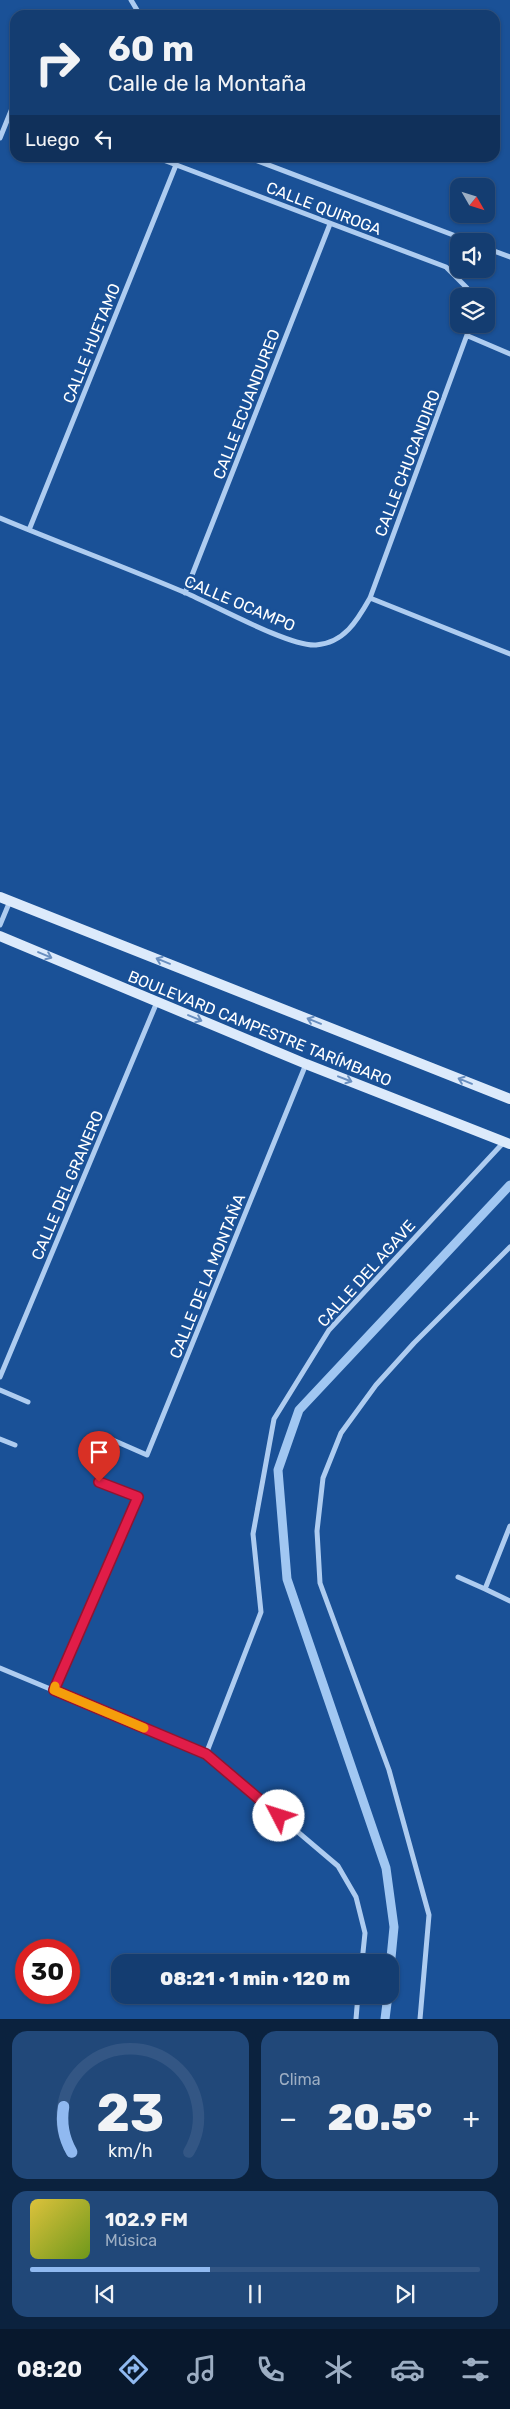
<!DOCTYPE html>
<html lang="es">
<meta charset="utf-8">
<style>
body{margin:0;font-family:Rubik,sans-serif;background:#214879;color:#f1f3f6;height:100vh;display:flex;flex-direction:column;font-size:19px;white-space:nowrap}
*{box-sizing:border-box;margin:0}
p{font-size:16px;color:#9daec3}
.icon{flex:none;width:28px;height:28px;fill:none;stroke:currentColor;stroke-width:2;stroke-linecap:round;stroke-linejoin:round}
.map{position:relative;height:2019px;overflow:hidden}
.drawer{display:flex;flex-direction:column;gap:12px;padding:12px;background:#0b223e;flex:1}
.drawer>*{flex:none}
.top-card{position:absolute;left:10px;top:10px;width:490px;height:152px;border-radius:15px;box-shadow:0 1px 4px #0004,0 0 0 1px #335684;background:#143d71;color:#f1f3f6;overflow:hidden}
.needle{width:32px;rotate:129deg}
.fabs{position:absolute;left:450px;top:178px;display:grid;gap:10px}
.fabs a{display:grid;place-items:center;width:45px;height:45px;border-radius:10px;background:#143d71;box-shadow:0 1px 4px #0004,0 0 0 1px #335684;font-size:25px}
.speed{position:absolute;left:15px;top:1939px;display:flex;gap:10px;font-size:25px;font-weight:700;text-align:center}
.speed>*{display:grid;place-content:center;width:65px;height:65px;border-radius:50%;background:#143d71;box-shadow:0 1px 4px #0004,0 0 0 1px #335684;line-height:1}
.speed .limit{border:8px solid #d22;background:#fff;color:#111}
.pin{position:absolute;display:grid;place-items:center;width:42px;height:42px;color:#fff;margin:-51px -21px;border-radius:50% 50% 50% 0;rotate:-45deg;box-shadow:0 0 5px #0007}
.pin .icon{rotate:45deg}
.me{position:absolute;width:55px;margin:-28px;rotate:310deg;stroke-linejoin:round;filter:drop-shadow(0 0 4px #0008)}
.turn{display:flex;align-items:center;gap:18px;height:105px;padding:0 15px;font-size:22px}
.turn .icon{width:65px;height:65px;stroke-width:2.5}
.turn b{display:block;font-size:35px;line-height:42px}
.then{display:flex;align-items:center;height:48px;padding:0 15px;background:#0003;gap:10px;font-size:19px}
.big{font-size:38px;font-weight:800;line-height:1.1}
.drawer .tile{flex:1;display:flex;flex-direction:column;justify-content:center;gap:8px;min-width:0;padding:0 18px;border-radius:15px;background:#214879}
.drawer .dial{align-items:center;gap:0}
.dial svg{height:130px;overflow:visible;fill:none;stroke:#335684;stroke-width:7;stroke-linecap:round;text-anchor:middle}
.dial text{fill:#f1f3f6;stroke:none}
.song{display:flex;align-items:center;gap:15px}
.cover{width:60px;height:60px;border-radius:8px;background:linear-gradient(135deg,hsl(50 70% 55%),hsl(80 70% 35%))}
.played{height:5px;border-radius:2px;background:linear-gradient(90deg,#90b9f0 40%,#335684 40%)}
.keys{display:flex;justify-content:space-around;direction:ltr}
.heat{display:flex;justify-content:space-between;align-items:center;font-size:28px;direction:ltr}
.drawer .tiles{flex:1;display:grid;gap:12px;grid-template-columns:1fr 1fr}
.tile:last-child{grid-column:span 2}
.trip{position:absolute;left:111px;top:1954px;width:288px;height:50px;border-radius:15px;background:#143d71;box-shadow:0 1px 4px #0004,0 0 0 1px #335684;font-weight:800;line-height:50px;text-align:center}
.tab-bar{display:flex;height:80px;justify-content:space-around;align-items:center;background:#08182d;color:#9daec3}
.tab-bar .icon{width:35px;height:35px}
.tab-bar .selected{color:#90b9f0}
.tab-bar b{font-size:22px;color:#f1f3f6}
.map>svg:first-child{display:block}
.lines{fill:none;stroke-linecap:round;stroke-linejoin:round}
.stream{stroke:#a1c7f2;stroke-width:9}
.street{stroke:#aeccf0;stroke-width:5}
.secondary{stroke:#dceafb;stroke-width:10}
.oneway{stroke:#688ebf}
.route-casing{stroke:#92132f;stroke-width:12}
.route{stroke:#e11d48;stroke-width:9}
.slow{stroke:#f59e0b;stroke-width:9}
.labels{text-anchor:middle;stroke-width:5;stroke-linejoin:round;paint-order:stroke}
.street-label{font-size:16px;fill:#fff;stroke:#1a5197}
</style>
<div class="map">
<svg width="510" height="2019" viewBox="0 0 510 2019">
<rect width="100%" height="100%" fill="#1a5197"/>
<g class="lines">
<path class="stream" d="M390,1968l4,-41 -8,-59 -99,-289 -9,-109 21,-60 211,-225
M385,2019l3,-24"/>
<path class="street" d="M131,0l9,15
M0,138l15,-37
M158,158l288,109 21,21 2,8
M250,158l219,83
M486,248l24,9
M468,336l42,18
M0,518c62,26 125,49 186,75 28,12 104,54 130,52 28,-2 41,-24 54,-47l101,-274
M29,530l147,-365
M185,593l145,-369
M370,598l140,56
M0,925l10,-24
M0,1377l157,-375
M0,1390l28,12
M106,1437l41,18 159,-391
M0,1439l15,6
M458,1577l27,12 25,-63
M485,1589l25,12
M0,1668l206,86 132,112 18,31 9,36 -3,29
M54,1690l84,-193 -39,-15
M206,1754l55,-142 -8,-78 21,-115 55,-89 175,-188
M356,2019l2,-24
M420,2019l9,-104 -40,-145 -69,-187 -3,-52 6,-53 18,-45 35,-48 38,-42 96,-96"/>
<path class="secondary" d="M0,897l510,202
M0,936l306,128 204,80"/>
</g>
<defs><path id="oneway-shaft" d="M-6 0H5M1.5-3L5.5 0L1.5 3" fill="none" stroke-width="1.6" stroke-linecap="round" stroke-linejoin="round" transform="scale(1.25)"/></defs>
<g class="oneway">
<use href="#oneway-shaft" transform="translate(45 955) rotate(23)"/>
<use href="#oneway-shaft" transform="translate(163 961) rotate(-158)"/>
<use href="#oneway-shaft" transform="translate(195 1018) rotate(23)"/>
<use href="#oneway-shaft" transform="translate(314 1021) rotate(-158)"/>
<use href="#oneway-shaft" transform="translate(345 1079) rotate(21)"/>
<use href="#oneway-shaft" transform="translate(465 1081) rotate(-158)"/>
</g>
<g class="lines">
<defs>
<path id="route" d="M99,1482l39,15 -84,193 152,64 73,62"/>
</defs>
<use href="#route" class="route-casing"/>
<use href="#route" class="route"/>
<path class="slow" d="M55,1686l-1,4 90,38"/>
</g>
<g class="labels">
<g class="street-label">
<text transform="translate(324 208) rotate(21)" y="6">CALLE QUIROGA</text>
<text transform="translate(91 343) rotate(-68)" y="6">CALLE HUETAMO</text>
<text transform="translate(246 404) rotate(-69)" y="6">CALLE ECUANDUREO</text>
<text transform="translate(407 463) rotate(-69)" y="6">CALLE CHUCANDIRO</text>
<text transform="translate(240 603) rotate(23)" y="6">CALLE OCAMPO</text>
<text transform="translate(260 1028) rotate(22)" y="6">BOULEVARD CAMPESTRE TARÍMBARO</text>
<text transform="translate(67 1185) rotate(-67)" y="6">CALLE DEL GRANERO</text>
<text transform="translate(366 1273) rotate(-48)" y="6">CALLE DEL AGAVE</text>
<text transform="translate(207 1276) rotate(-68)" y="6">CALLE DE LA MONTAÑA</text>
</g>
</g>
</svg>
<div class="fabs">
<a><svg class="needle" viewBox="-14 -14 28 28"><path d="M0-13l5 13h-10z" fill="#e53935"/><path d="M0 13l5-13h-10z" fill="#9daec3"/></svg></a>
<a><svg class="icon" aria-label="sound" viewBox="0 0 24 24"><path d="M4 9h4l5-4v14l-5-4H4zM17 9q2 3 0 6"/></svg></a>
<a><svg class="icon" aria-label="layers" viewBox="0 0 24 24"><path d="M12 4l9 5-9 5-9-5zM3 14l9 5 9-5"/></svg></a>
</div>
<div class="speed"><div class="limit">30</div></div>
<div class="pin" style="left:99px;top:1482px;background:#d93025"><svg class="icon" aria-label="arrive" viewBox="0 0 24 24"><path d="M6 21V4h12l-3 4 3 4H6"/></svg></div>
<svg class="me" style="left:279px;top:1816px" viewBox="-20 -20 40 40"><circle r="19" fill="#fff"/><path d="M0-13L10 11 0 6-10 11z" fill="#e11d48"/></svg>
<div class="trip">08:21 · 1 min · 120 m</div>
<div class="top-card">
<div class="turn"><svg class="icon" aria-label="right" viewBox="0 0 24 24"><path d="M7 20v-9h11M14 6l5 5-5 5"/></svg><div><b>60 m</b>Calle de la Montaña</div></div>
<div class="then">Luego<svg class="icon" aria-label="left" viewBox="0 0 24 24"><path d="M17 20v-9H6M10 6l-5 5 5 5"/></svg></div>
</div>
</div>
<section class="drawer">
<div class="tiles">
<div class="tile dial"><svg viewBox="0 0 100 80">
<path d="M14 69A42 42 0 1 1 86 69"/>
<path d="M14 69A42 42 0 0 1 9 41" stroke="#90b9f0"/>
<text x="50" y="56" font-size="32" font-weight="700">23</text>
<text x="50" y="72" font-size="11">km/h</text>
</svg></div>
<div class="tile"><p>Clima</p>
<div class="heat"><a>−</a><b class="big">20.5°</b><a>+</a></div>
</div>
<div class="tile">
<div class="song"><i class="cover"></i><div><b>102.9 FM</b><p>Música</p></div></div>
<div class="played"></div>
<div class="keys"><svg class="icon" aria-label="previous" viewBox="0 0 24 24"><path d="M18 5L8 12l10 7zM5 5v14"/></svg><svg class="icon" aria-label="pause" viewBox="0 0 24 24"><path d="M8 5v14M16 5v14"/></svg><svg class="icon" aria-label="next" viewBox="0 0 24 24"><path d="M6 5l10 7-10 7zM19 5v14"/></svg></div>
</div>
</div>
</section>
<nav class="tab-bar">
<b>08:20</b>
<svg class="icon selected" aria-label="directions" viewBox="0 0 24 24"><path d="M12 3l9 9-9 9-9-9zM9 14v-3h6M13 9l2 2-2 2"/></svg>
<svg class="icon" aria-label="music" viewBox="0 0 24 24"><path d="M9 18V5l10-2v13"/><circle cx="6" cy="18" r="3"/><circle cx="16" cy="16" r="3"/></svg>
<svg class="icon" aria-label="phone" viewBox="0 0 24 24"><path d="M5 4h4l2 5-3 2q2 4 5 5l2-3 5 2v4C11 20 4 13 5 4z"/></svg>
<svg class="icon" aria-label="climate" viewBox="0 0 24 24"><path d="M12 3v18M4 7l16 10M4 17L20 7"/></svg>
<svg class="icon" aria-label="car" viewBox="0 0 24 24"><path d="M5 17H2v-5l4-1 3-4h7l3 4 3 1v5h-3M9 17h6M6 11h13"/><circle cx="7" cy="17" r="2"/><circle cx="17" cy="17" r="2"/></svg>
<svg class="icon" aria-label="filters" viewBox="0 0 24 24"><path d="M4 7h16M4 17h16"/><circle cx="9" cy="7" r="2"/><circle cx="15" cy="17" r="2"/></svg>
</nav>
